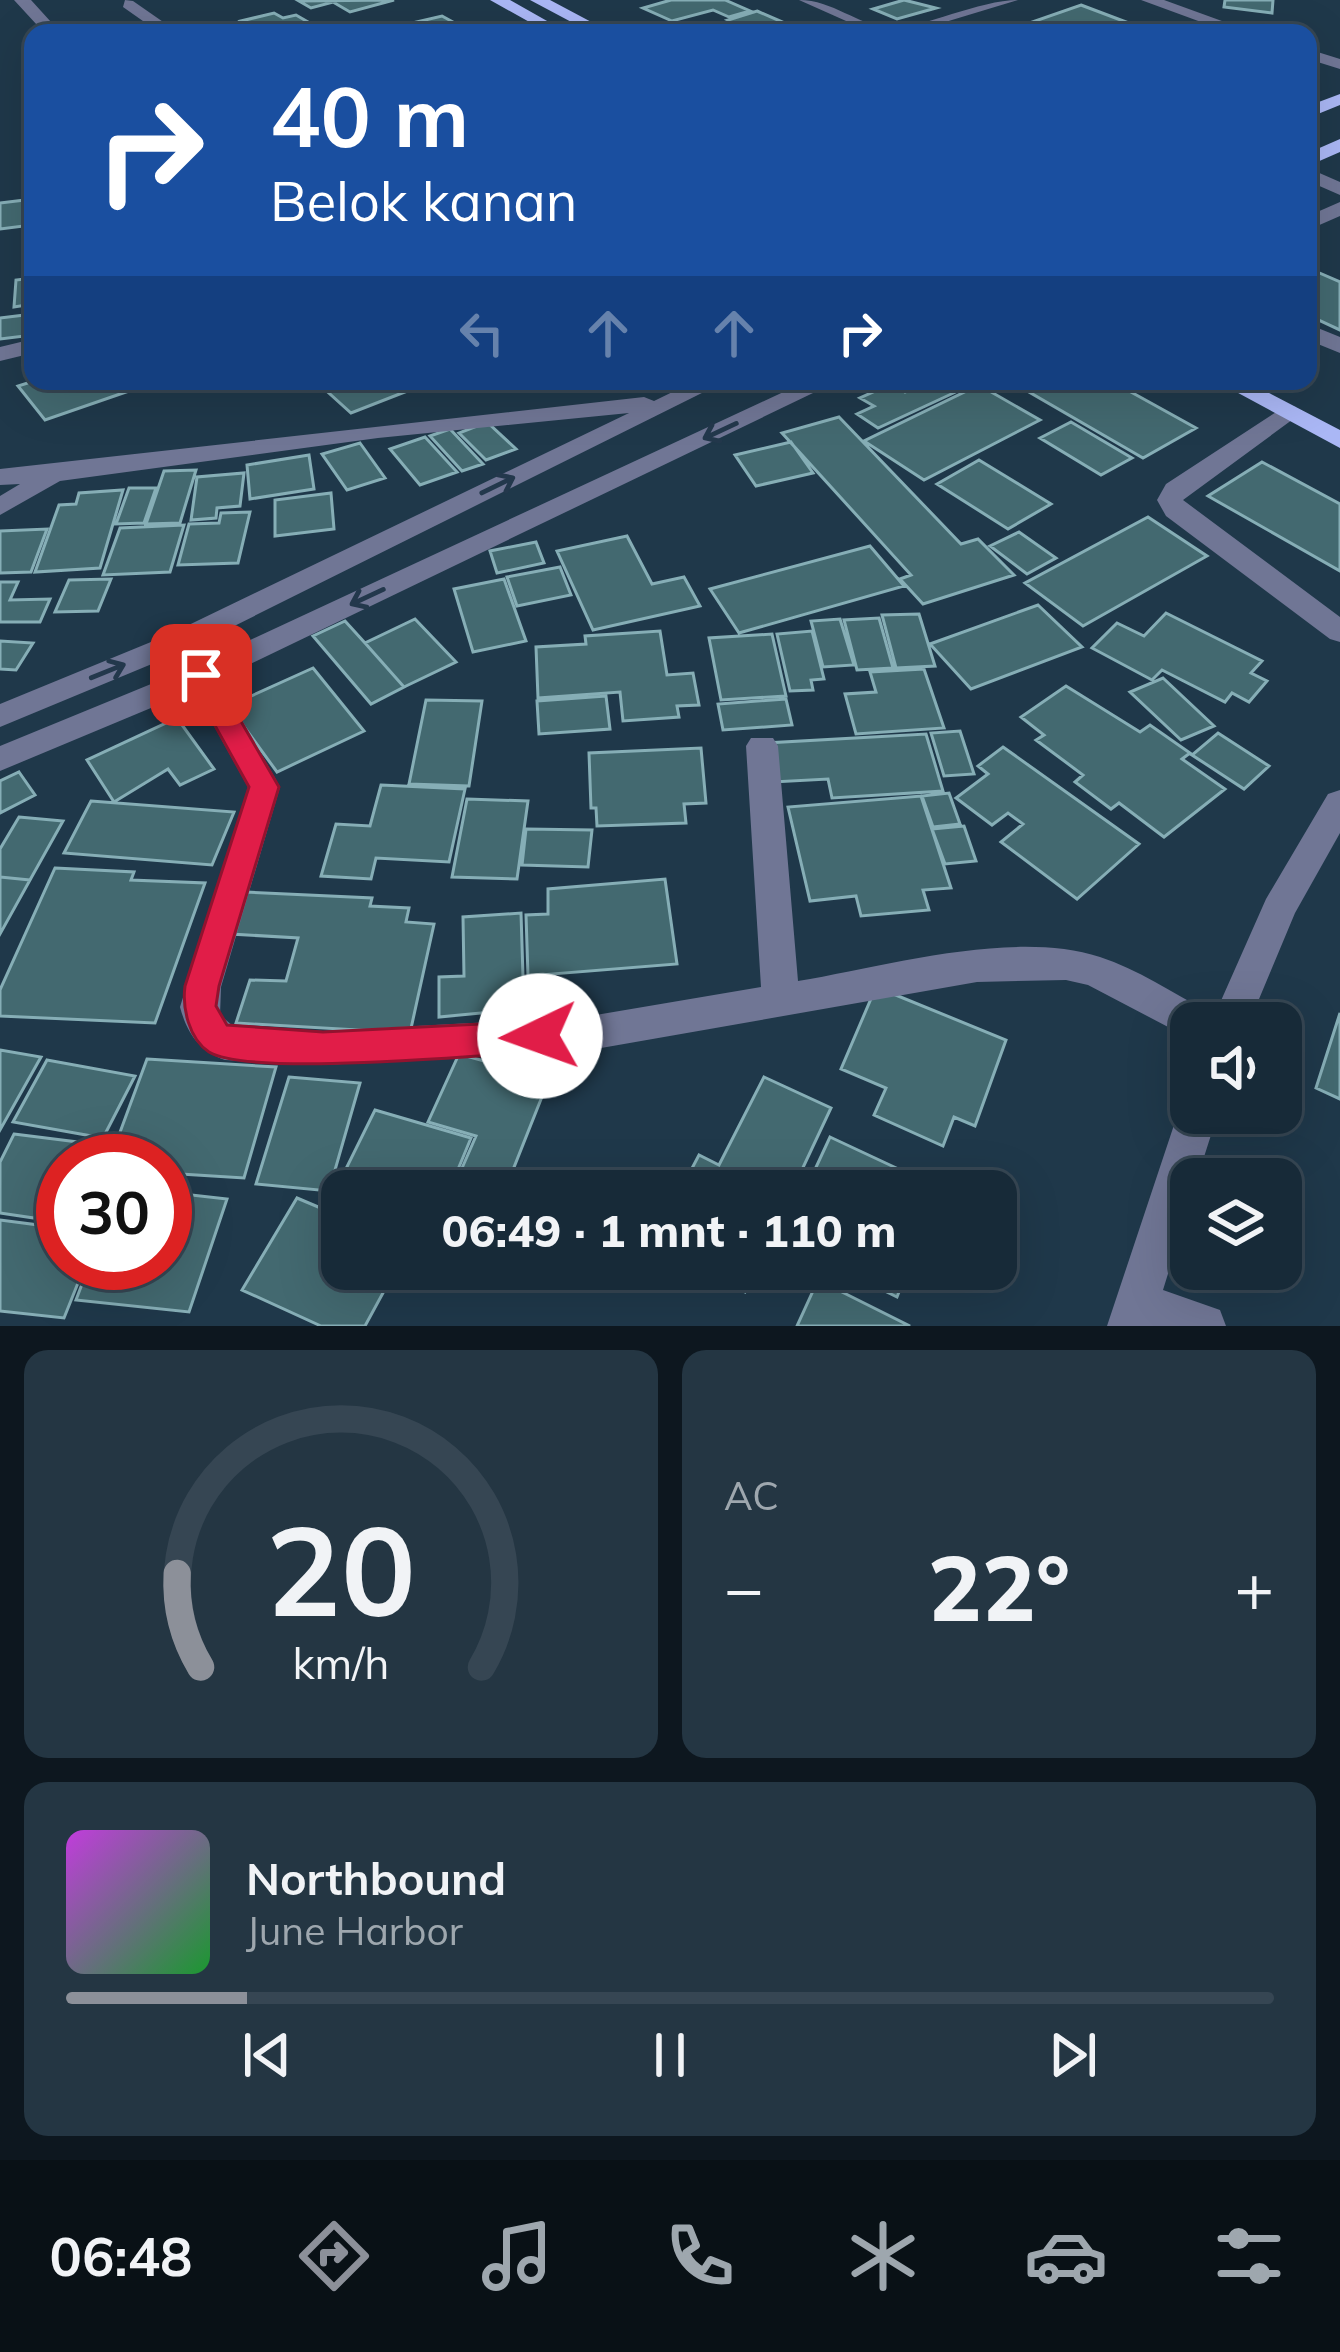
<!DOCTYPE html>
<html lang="id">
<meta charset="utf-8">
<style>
body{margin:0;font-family:Mulish,sans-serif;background:#243643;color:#f1f3f6;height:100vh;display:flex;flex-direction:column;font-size:45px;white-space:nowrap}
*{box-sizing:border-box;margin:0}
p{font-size:39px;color:#9ea7ae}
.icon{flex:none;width:66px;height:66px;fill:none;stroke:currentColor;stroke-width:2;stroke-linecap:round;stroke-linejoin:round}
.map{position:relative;height:1326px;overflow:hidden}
.details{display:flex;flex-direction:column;gap:24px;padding:24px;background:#0d171f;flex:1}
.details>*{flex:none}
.guide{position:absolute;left:24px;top:24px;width:1293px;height:366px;border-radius:24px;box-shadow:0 12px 48px #0002,0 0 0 3px #364653;background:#1a4fa0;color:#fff;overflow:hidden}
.fabs{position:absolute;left:1170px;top:1002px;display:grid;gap:24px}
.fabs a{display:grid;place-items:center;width:132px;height:132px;border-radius:24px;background:#172a38;box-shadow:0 12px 48px #0002,0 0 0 3px #364653;font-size:60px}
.speed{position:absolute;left:36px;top:1134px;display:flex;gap:24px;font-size:60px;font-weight:700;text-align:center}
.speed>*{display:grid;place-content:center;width:156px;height:156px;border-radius:50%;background:#172a38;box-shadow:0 12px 48px #0002,0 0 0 3px #364653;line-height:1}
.speed .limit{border:18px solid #d22;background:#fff;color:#111}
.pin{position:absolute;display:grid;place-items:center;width:102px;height:102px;color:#fff;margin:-51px;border-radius:24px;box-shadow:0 6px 18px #0006}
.me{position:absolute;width:132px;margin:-66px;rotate:267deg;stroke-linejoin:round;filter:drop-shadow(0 0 9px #0008)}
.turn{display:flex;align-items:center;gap:42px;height:252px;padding:0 48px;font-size:54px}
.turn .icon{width:156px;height:156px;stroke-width:2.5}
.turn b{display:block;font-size:84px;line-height:102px}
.lanes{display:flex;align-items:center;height:114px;padding:0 48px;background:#0003;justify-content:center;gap:60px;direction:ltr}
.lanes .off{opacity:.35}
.big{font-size:90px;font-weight:800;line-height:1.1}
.details .widget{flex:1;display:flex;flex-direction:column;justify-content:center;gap:18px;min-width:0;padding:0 42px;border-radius:24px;background:#243643}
.details .dial{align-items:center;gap:0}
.dial svg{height:312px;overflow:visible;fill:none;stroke:#364653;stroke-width:7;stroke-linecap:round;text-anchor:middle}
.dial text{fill:#f1f3f6;stroke:none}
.song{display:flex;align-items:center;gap:36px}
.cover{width:144px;height:144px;border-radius:18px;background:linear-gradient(135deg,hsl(290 70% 55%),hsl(130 70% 35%))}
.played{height:12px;border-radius:6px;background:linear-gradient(90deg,#8c9099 15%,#364653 15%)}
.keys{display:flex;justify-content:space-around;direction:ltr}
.heat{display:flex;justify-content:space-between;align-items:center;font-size:66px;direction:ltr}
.details .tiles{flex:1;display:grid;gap:24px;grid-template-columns:1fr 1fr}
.widget:last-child{grid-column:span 2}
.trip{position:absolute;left:321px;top:1170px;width:696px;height:120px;border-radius:24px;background:#172a38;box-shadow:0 12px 48px #0002,0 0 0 3px #364653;font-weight:800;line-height:120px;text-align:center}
.menu{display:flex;height:192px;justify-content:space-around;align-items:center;background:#091116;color:#9ea7ae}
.menu .icon{width:84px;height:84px}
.menu .current{color:#8c9099}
.menu b{font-size:54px;color:#f1f3f6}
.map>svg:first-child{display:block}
.building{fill:#436970;stroke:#86aeb6;stroke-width:3}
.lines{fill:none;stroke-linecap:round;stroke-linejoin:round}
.minor{fill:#707695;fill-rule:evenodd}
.major{fill:#aab7f5;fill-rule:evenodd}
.oneway{stroke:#23384c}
.route{fill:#e11d48;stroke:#92132f;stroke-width:3}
</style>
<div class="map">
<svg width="1340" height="1326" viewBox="0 0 1340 1326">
<rect width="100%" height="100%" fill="#1f384a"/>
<path class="building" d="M394,0l-44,12 -17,-10 -22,6 -12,-7z
M671,0h54l25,11 -21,6 -16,-7 -41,11 -29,-13z
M904,0l32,8 -39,11 -24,-10z
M1225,0h48l-1,13 -48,-6z
M1081,5l53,20 -24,8h-43l-32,-12z
M757,11l46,20 -78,2 19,-6 -16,-7z
M274,13l9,5 13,-3 12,7 -35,9 -18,-1 -14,-9z
M442,16l31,17h-52l-13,-9z
M25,200l-1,26 -24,3v-26z
M1308,268l32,14v48l-32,-15z
M33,278v26l-19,3 2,-27z
M33,314v21l-33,4v-21z
M34,381h82l10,11 -81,28 -27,-34z
M327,381h106l-82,32 -32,-29z
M930,381l45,2 -97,45 -21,-14 17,-8 -14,-8 31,-14 14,8z
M1010,381h101l85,47 -53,30z
M979,385l61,35 -116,60 -60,-39z
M839,417l122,127 17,-5 36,36 -91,29 -23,-25 11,-4 -129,-142z
M487,422l29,27 -30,11 -27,-27z
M1071,422l61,36 -31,17 -61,-37z
M450,429l33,35 -21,7 -32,-35z
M425,437l32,35 -37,13 -30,-36z
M791,442l22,31 -57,13 -21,-31z
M360,443l25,35 -38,12 -25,-36z
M309,455l5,34 -64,10 -3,-34z
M979,460l72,44 -43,25 -71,-45z
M1262,462l78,42v67l-132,-75z
M196,470l-16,53 -34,1 18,-53z
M244,473l-4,33 -23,2 -1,10 -25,2 6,-43z
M129,488h27l-12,35 -28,1z
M123,490l-23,78 -65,4 24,-67 17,-1 3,-11z
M331,493l3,36 -59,7v-36z
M250,512l-12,51 -60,2 11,-41 30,-1 2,-10z
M1148,517l59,39 -124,70 -58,-43z
M184,525l-14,47 -67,3 17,-47z
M47,529l-16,43 -31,1v-42z
M1019,532l37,26 -29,16 -37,-28z
M627,536l25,48 32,-7 16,29 -107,24 -36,-79z
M536,542l8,21 -47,10 -7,-22z
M870,546l34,40 -165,47 -29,-44z
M560,567l11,28 -54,11 -10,-29z
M111,579l-13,32 -43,1 14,-32z
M504,579l22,62 -53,11 -19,-63z
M0,582h18l-8,18 40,-1 -10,23h-40z
M1038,605l44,42 -111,42 -41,-45z
M1166,613l96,48 -11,12 16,8 -18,21 -17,-9 -7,9 -63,-32 -10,10 -60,-32 25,-25 27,13z
M919,614l16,52 -39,2 -14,-53z
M879,618l14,50 -36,2 -13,-50z
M415,619l41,43 -52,25 -39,-44z
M840,619l14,46 -31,2 -12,-46z
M345,621l20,22 39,44 -33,17 -58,-68z
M660,631l7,44 26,-2 6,32 -22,1 2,11 -56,4 -3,-29 -82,6 -2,-51 50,-3 -1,-8z
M812,631l12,48 -13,1 2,10 -23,1 -13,-57z
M772,634l14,62 -65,4 -12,-62z
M0,641l33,2 -17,27 -16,-1z
M313,668l51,63 -87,41 -48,-66z
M924,669l20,59 -88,6 -11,-40 31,-2 -6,-20z
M1163,678l51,48 -33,14 -51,-48z
M1066,686l74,46 10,-7 40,28 -8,6 43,30 -61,48 -45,-34 -8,6 -36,-27 8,-7 -47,-35 8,-5 -23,-18z
M606,696l4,33 -71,5 -2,-33z
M786,699l6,26 -69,5 -5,-26z
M426,700l56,1 -13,85 -60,-2z
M177,718l37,51 -34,16 -12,-16 -54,33 -27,-42z
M960,731l14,43 -30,2 -13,-43z
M1218,733l51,33 -25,23 -52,-34z
M926,734l17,57 -111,7 -4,-19 -55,3 -7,-39z
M1003,747l136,97 -62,55 -76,-57 22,-18 -15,-11 -16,12 -36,-27 32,-24 -10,-8z
M701,748l5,55 -22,1 2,19 -89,3 -1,-18h-5l-2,-55z
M19,772l16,23 -35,18v-32z
M381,785l84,4 -16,73 -73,-4 -5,21 -50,-3 15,-52 34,2z
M949,793l11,31 -27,3 -11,-31z
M921,796l30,92 -28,2 6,20 -68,6 -5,-20 -46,5 -22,-94z
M467,799l61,2 -11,78 -65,-2z
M91,801l143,11 -22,53 -148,-12z
M19,817l44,4 -33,59 -30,-3v-28z
M964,826l12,35 -31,3 -13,-35z
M526,829l66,1 -4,37 -66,-2z
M55,868l79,4 -3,8 74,3 -50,140 -155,-7v-26z
M0,877l30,3 -30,54z
M665,879l12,85 -149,12 -2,-61 22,-1v-25z
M246,892l126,6 -2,8 39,2 -3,14 28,2 -24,109 -174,-10 14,-43 36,1 12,-43 -67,-4z
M521,913l3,96 -85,8v-40l25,-1 -1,-59z
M876,987l130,53 -31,86 -21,-9 -11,29 -69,-31 12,-27 -45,-19z
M1340,1013v86l-24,-11z
M0,1050l41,7 -41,73z
M459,1054l90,25 -44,111 -46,-15 17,-39 -48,-14z
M147,1059l129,8 -32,111 -79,-5v-12h-34l5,-17 -20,-1z
M47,1060l88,16 -32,62 -90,-16z
M289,1077l71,6 -31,108 -73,-7z
M764,1077l67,31 -39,83h-112l19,-36 20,10z
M375,1110l96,28 -22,53h-107v9l-10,-3z
M14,1134l112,14 -6,13h-57v39l-19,-2 -10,20 -34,-5v-51z
M830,1137l109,51 -1,3h-133z
M165,1192l62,7 -38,113 -113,-12 14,-37h75z
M297,1198l45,19v52h54l-31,57h-44l-79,-36z
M47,1205l16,1v57h23l-22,55 -64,-7v-91l39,5z
M700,1269h56l-11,23z
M840,1269h68l-11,28z
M818,1280l92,46h-113z"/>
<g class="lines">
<path class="minor" d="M14,0h17l20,22 -14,3z
M125,0l8,1 46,32h-19l-37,-26z
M799,0c34,0 58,25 90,28 27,3 89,-28 129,-28l-109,33h-36z
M1141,0h23l91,33h-24z
M1308,49l32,10v10l-32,-10z
M1308,168l32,14v13l-32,-14z
M1340,202v14l-32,14v-14z
M1308,324l32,13v16l-32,-13z
M33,339v14l-33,8v-14z
M695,381h31l-538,268 -188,78v-23l168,-69 461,-222 -251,25 -318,43 -60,34v-19l20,-12 -20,1v-16l644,-72 10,4z
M807,381h31l-619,298 61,108 -59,200 -1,28 13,11 90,5 261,-14 177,-30 -15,-241 5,-8h22l5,8 20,235c89,-15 215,-52 302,-24 37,12 73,36 107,54l5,10 54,-122 62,-105 12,-4v43l-45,80 -46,110h-58v16l-103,-54 -22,-5 -89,2 -393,69 -261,14 -98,-5c-26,-9 -38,-27 -45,-53l68,-220 -54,-97 -194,81v-25l190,-78z
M1287,405l9,2v10l-113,83 157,117v25l-10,-3 -164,-123 -9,-16 9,-16z
M1191,1097v16h27l-21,66h-6v20l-28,91 57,20 6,16h-119l71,-213 6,-13z"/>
<path class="major" d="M490,0h20l53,30 -14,3z
M530,0h20l62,33h-20z
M1340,94v11l-32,13v-12z
M1340,139v13l-32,14v-13z
M1216,381h30l94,49v18z"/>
</g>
<defs><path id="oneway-shaft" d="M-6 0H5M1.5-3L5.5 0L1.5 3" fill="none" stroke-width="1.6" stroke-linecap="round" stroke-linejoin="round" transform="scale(3)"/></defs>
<g class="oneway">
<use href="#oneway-shaft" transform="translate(720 431) rotate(155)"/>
<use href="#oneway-shaft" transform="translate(498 485) rotate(-26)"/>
<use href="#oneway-shaft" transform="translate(367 597) rotate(155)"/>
<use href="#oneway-shaft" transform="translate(108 671) rotate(-22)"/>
</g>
<path class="route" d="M201,666l9,2 69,119 -60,199 -3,20 11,19 96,7 217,-11 13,5 5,10 -5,11 -13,5c-59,3 -290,25 -331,0 -20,-13 -27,-44 -24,-66l64,-199 -62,-112z"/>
</svg>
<div class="fabs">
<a><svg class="icon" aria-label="sound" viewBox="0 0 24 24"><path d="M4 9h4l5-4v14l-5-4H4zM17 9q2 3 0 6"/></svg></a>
<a><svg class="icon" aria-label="layers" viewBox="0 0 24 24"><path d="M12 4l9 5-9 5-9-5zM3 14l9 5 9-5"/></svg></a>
</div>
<div class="speed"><div class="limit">30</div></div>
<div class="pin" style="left:201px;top:675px;background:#d93025"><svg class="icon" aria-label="arrive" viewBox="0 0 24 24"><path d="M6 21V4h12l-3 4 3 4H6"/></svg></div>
<svg class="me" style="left:540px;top:1036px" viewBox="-20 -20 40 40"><circle r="19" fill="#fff"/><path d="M0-13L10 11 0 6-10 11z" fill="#e11d48"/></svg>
<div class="trip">06:49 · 1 mnt · 110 m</div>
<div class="guide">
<div class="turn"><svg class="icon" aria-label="right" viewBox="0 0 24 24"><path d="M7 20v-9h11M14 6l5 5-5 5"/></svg><div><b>40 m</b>Belok kanan</div></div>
<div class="lanes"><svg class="icon off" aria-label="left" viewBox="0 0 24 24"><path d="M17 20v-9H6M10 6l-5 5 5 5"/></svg><svg class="icon off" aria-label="ahead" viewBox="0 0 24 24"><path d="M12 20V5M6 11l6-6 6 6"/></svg><svg class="icon off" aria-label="ahead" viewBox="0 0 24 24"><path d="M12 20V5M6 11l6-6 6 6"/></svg><svg class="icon" aria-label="right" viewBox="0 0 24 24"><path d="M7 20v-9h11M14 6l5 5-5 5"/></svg></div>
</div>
</div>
<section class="details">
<div class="tiles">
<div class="widget dial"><svg viewBox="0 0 100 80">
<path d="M14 69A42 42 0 1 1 86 69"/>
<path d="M14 69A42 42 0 0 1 8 45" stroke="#8c9099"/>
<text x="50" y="56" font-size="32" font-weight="700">20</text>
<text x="50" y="72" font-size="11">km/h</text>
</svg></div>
<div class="widget"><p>AC</p>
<div class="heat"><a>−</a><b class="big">22°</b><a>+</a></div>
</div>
<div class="widget">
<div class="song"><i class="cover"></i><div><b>Northbound</b><p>June Harbor</p></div></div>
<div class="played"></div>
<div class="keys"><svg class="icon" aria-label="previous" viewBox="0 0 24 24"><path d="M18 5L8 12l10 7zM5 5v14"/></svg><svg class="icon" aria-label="pause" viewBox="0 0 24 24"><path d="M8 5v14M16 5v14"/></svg><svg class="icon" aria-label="next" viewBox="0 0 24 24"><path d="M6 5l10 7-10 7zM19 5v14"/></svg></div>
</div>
</div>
</section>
<nav class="menu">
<b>06:48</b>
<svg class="icon current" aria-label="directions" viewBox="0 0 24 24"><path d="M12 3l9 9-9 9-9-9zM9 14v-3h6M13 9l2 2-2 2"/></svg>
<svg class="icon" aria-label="music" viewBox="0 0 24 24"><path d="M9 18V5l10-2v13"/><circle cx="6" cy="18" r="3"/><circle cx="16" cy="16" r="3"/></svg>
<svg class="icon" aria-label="phone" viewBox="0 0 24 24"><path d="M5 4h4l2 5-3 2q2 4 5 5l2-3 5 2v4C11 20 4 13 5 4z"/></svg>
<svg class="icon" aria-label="climate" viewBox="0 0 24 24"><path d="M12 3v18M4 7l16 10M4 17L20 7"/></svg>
<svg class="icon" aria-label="car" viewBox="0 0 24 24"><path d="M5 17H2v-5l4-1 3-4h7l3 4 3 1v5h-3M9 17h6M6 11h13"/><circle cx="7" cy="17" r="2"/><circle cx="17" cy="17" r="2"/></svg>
<svg class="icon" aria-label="filters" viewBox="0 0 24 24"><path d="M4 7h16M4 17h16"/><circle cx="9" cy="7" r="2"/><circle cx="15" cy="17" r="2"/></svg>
</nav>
